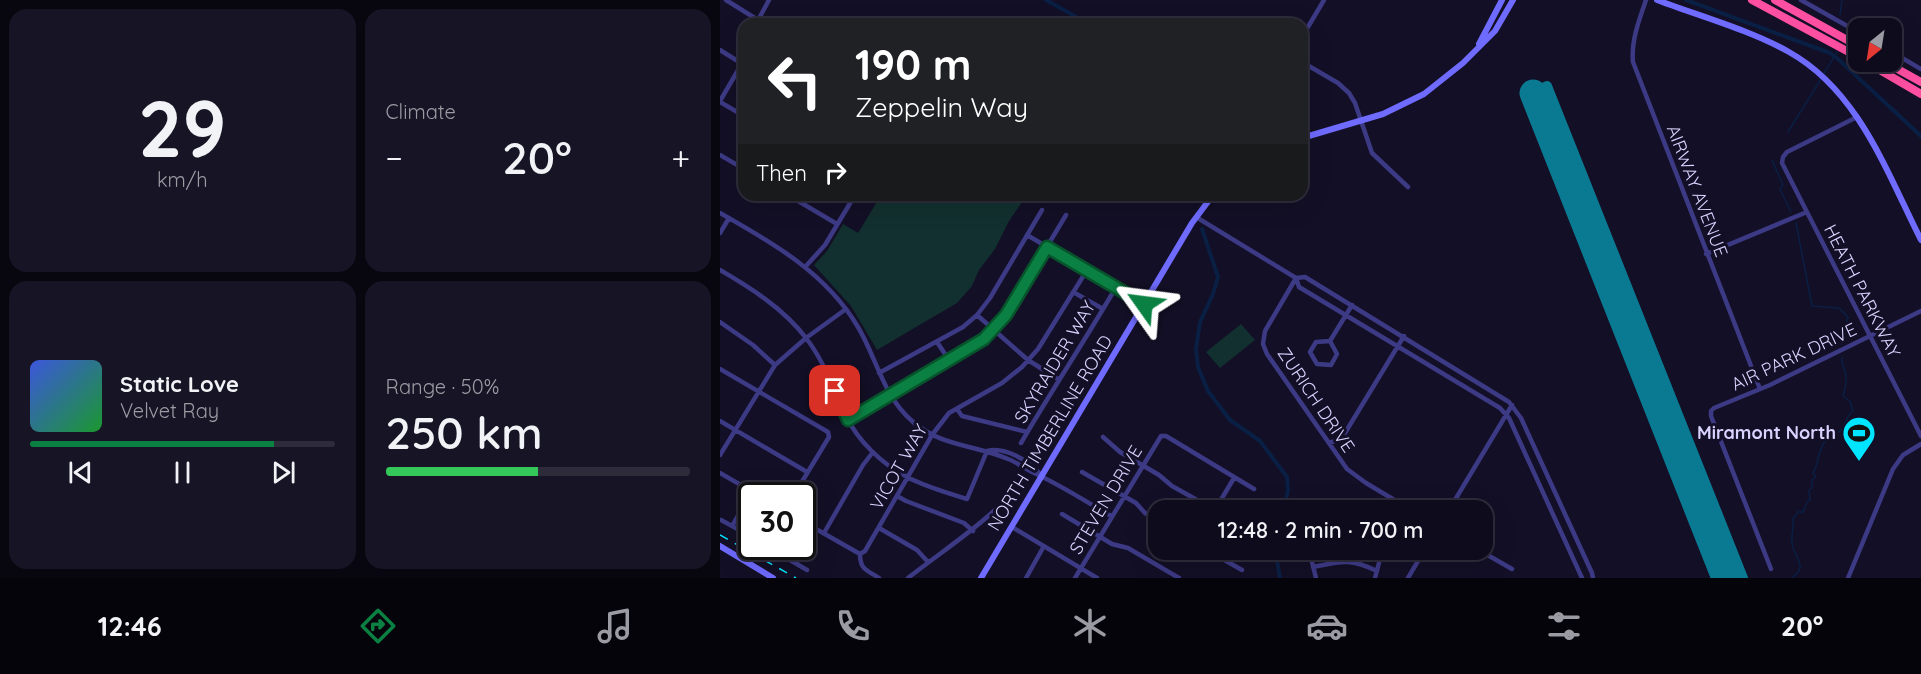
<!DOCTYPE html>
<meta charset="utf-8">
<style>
body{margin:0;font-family:Quicksand,sans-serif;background:#171425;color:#f1f3f6;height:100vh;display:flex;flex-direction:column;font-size:22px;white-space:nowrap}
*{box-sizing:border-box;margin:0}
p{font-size:20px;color:#9b9ba3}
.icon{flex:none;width:33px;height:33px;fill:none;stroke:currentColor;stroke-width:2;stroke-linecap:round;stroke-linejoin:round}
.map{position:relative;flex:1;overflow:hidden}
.side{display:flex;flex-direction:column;gap:9px;padding:9px;background:#08060f;width:720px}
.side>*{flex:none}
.hud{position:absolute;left:18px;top:18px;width:570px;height:183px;border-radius:18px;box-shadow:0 6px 24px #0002,0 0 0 2px #2e2b3b;background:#202124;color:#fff;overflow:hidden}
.needle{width:39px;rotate:210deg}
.fabs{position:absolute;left:1128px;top:18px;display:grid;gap:12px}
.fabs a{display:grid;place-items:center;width:54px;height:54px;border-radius:12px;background:#0e0b1c;box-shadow:0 6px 24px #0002,0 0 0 2px #2e2b3b;font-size:30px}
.speed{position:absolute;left:18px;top:482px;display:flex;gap:12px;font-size:30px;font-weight:700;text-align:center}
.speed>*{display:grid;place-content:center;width:78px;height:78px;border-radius:50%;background:#0e0b1c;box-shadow:0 6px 24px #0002,0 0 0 2px #2e2b3b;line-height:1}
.speed .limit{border:3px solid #111;border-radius:9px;background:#fff;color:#111}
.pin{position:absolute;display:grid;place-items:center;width:51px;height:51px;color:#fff;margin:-26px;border-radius:12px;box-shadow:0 3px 9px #0006}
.me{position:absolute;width:66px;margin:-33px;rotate:301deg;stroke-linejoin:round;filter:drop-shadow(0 0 4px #0008)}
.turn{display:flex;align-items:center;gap:21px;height:126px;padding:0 18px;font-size:27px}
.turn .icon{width:78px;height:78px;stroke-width:2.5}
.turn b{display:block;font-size:42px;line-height:51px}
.then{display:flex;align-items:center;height:57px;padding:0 18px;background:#0003;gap:12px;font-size:22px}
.big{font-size:45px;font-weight:600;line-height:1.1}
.side .widget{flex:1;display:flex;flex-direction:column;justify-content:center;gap:9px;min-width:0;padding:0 21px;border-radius:18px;background:#171425}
.side .dial{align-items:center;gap:0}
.dial b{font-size:78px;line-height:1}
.song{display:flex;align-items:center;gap:18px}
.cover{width:72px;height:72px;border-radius:9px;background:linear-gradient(135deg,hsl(230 70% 55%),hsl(130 70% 35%))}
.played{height:6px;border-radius:3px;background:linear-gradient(90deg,#0b8043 80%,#2e2b3b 80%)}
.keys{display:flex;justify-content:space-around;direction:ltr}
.heat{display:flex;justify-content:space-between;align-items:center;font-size:33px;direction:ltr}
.charge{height:9px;border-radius:4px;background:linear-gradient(90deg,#34c759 50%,#2e2b3b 0)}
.side .tiles{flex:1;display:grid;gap:9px;grid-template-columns:repeat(2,1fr)}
.trip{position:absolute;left:428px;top:500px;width:345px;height:60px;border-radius:18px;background:#0e0b1c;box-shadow:0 6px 24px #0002,0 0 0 2px #2e2b3b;font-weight:600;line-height:60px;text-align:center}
.menu{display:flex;height:96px;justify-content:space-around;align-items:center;background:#06040b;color:#9b9ba3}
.menu .icon{width:42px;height:42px}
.menu .current{color:#0b8043}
.menu b{font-size:27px;color:#f1f3f6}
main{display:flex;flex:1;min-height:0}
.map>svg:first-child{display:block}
.green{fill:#12302f}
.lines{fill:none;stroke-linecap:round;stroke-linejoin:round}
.stream{stroke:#0a1f44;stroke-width:1.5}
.canal{stroke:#0a1f44;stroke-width:4}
.taxiway{stroke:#0a7a92;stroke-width:10}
.runway{stroke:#0a7a92;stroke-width:27}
.street{stroke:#3d3a85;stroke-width:4.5}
.secondary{stroke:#6f6bff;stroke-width:6}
.highway{stroke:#ff4fa3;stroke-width:8}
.rail{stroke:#00e5ff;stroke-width:1.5;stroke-dasharray:9 8;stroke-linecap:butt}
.route-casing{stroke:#07532c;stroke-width:15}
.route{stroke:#0b8043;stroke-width:10}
.labels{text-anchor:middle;stroke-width:6;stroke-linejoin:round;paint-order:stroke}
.street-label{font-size:18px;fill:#d9d4ff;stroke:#130f26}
.poi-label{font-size:18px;font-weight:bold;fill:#d9d4ff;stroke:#130f26;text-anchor:end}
</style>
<main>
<section class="side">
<div class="tiles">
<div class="widget dial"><b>29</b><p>km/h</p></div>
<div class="widget"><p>Climate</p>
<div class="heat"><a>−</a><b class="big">20°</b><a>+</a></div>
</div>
<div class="widget">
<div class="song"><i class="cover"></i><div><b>Static Love</b><p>Velvet Ray</p></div></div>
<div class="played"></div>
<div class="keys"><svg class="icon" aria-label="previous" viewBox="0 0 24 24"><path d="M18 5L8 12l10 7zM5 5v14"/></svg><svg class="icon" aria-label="pause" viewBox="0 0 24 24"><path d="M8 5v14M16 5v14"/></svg><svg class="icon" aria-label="next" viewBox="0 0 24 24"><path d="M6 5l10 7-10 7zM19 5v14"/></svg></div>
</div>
<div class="widget"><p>Range · 50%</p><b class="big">250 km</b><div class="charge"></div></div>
</div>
</section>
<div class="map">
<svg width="1201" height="578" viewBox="0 0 1201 578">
<rect width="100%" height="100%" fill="#130f26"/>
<path class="green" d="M161,195h146l-18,26 -14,28 -16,21 -7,16 -15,17 -80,47 -26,-44 -37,-41 13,-14 16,-27 15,9z
M521,324l14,16 -35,28 -14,-16z"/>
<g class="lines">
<path class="stream" d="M1120,15l2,-15
M1103,75l14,-23
M1068,132l33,-53
M1052,160l11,25 -3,4 11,23
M1076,223l16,83 27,2 9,9 -6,27
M1072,578c4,-3 9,-7 8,-12 -1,-9 -7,-14 -8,-23 -1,-8 2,-16 1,-24l5,-7h5l4,-10 3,-2 -1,-10 3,-2v-8l4,-3 -3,-4c6,-9 4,-20 11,-30 5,-6 17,-11 19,-15 4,-7 3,-12 10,-17l-3,-10 -7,-5c2,-7 5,-17 2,-25 -2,-6 -4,-7 -3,-14"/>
<path class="canal" d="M326,0l43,24
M966,0l144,53 8,6 83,77
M482,229l16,48 -5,17 -13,28 -4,27 2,18 10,24 22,29 30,21 27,36 1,13 -4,20
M555,549l5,29"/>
<path class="taxiway" d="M813,93l14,-7 196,492"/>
<path class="runway" d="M813,93l192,485"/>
<path class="street" d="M6,0l32,20
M926,0c-7,20 -15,41 -13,62l127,327
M1081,0l57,32
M36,24l13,-24
M582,37l22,-37
M0,50l24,15
M1172,52l29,17
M582,62l36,21 11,10 6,10 17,50 36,34
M0,101l24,-41
M0,102l24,14
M1137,117l-70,35 -4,5 -1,6 139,273
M0,155l24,14
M68,195l49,29
M0,213c53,30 106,60 138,114 19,32 25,69 54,94 27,25 64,24 96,38 8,3 16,9 24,13 27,12 53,29 79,44
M476,217l100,61 3,9 201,121 9,10 73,160
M0,233l9,-15
M307,235l117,69
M986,254l101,-42
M86,266l19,-21 30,-50
M0,270c31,18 64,39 86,68 18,23 28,52 40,78 12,25 36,48 61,61 19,10 41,16 60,22l20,-48
M576,278l9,-1 204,125 12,16 71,155 1,5
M576,278l-31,53 -2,13 4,10 80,115 19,14 45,27
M353,292l30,17
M257,315l51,45 30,19
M0,322l33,23 22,20
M610,341l7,13 -6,11 -14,-1 -7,-12 6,-10 14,-1 22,-36
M217,342l12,18
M0,369l108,63 1,5 -35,58
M159,373l84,-46 14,-12 13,-17 52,-88
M237,409l5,7 65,16
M128,420l136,-81 22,-24 60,-100
M0,421l87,51
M383,437l17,15 39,23 13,11 43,24
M301,443c29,-50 61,-98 91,-149
M609,443l9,-3 7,-7 59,-97
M267,451c18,-5 42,10 53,23
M0,455l55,-90 31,-27 40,-29
M362,472l54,31 9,10 13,8
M0,473l38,22
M177,496l9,5 58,22 9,8
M495,510l19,-32
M729,510l63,-105
M342,514l50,30 16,4 51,30
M1,520l22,12
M82,521l58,33
M12,526l20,-34
M292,527l85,51
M159,528l38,22 11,12
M104,533l39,-68 10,-13
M44,546l10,6
M485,549l37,21
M757,549l35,20
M140,554l5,-3 67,-116 17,-22 53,-30 20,-16 16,-18 49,-79
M140,554c0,16 7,16 19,24
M590,554l6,24
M65,557l22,13
M76,563l20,-34
M593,567c28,-6 38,-9 64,4
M1051,569l-60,-153v-5l3,-3 56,-23 151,-74
M188,578c29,-23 60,-43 87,-68
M306,578l18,-32
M355,578l86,-142h5l88,53
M655,578l5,-19
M688,578l17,-29
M1128,578l45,-109 10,-14 18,-11"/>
<path class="secondary" d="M937,0c42,16 93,30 132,52 70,39 98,121 132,188
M759,44l23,-44
M582,138l81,-24 41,-20 39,-31 32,-32 18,-31
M0,546l53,32
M261,578l211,-355 21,-28"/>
<path class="highway" d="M1032,0l106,57
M1055,0l83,46
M1146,62l55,32
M1165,62l36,20"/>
<path class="rail" d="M0,535l76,43"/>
</g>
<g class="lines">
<defs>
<path id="route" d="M115,391l13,29 136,-81 22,-24 41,-68 97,57"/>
</defs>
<use href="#route" class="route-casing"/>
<use href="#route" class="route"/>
</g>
<defs>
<symbol id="stadium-pin" viewBox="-11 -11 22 30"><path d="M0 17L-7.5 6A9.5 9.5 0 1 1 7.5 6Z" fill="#00e5ff" stroke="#130f26"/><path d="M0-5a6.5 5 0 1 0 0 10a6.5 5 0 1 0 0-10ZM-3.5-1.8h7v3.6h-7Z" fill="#111"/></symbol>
</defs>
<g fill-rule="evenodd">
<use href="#stadium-pin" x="1120" y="414" width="38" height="52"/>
</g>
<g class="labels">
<g class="street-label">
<text transform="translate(977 191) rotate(69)" y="6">AIRWAY AVENUE</text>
<text transform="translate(1142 291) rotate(63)" y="6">HEATH PARKWAY</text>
<text transform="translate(1074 357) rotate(-25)" y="6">AIR PARK DRIVE</text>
<text transform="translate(335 362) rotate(-59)" y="6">SKYRAIDER WAY</text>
<text transform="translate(596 400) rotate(56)" y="6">ZURICH DRIVE</text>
<text transform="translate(330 433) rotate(-59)" y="6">NORTH TIMBERLINE ROAD</text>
<text transform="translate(179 467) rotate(-60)" y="6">VICOT WAY</text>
<text transform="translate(386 500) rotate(-59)" y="6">STEVEN DRIVE</text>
</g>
<g class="poi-label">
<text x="1116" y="439">Miramont North</text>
</g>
</g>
</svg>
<div class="fabs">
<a><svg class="needle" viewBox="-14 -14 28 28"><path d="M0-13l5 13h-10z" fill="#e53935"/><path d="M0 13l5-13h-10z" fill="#9b9ba3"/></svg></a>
</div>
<div class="speed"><div class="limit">30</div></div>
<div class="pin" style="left:115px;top:391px;background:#d93025"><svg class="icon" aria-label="arrive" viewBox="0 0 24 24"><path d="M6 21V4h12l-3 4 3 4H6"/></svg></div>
<svg class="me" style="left:424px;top:304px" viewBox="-20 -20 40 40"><path d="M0-17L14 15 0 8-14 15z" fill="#0b8043" stroke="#fff" stroke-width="4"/></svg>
<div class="trip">12:48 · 2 min · 700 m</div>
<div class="hud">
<div class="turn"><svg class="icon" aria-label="left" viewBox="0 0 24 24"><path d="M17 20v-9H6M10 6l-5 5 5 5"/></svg><div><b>190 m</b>Zeppelin Way</div></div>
<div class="then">Then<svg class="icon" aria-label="right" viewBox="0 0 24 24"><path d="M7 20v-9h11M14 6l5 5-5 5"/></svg></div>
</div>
</div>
</main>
<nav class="menu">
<b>12:46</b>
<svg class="icon current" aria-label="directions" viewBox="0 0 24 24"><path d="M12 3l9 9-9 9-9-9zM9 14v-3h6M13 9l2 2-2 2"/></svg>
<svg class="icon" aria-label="music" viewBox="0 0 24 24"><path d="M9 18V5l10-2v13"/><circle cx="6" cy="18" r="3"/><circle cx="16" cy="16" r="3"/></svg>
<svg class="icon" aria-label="phone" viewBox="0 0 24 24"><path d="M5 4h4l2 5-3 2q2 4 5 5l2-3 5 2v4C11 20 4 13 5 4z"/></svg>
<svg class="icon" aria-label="climate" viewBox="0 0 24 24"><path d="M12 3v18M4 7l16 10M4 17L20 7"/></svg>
<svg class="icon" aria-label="car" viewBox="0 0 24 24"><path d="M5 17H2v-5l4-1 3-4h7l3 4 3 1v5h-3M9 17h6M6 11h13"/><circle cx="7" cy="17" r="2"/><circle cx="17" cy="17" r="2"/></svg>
<svg class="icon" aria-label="filters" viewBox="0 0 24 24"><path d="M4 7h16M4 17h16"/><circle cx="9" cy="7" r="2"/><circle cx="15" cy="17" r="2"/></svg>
<b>20°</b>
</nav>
